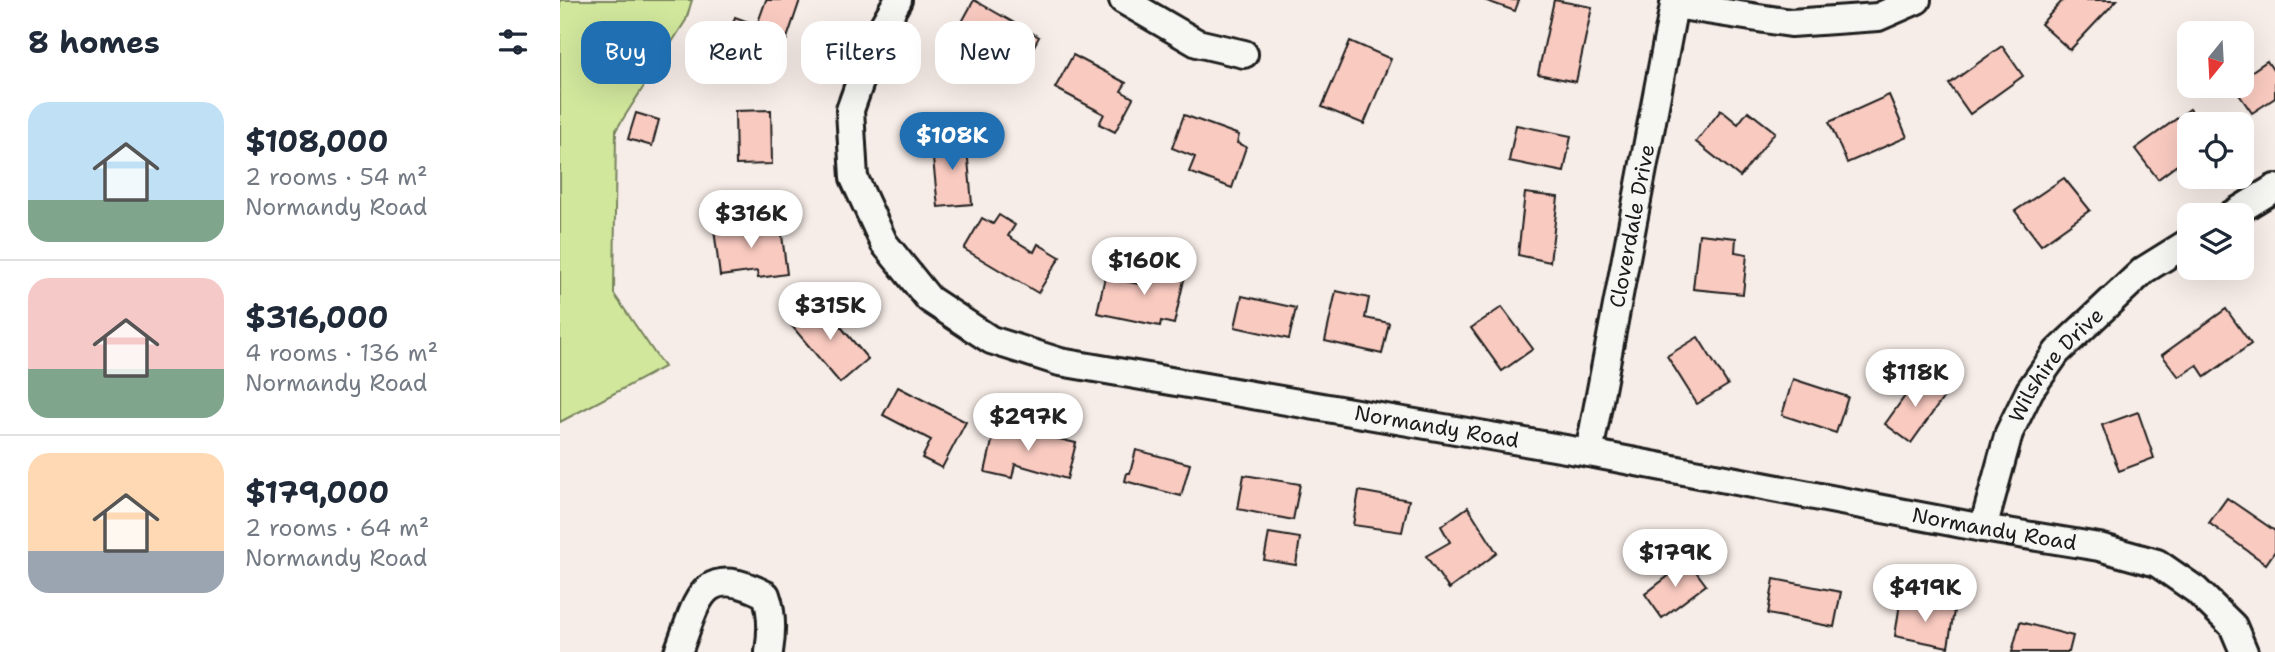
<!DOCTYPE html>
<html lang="en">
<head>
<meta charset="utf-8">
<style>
	:root { --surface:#fff; --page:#f6f6f7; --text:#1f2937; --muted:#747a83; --line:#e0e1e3; --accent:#1f6fb2 }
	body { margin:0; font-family:"Shantell Sans",sans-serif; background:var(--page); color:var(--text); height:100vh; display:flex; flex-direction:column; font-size:26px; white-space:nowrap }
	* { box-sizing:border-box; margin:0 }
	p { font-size:23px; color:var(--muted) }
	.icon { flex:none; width:38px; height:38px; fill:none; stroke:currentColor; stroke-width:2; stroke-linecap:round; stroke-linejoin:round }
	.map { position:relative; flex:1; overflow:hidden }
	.sheet { display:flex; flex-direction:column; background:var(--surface); width:560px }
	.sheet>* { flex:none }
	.guide { position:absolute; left:21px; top:21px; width:665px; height:63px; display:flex; gap:14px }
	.needle { width:46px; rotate:198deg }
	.buttons { position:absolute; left:1617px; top:21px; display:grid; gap:14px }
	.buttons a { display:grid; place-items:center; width:77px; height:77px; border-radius:14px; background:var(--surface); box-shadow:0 7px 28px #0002; font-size:35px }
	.price { position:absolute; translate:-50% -60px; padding:0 16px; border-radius:24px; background:#fff; color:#222; font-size:23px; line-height:46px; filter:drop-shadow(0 2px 4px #0008) }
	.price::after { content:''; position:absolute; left:50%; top:42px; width:21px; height:16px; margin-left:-10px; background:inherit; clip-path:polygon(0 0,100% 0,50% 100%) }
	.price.active { background:var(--accent); color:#fff }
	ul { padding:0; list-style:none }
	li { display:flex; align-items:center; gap:21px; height:175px; padding:0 28px }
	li+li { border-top:2px solid var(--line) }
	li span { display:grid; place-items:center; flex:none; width:196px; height:140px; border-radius:21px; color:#555 }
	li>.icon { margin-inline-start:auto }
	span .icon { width:84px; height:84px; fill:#fffc; stroke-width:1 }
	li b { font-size:30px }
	h2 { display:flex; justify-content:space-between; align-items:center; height:84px; padding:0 28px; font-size:30px }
	.tag { padding:0 24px; border-radius:21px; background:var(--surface); box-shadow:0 7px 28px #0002; font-size:24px; line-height:63px }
	.tag.active { background:var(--accent); color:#fff }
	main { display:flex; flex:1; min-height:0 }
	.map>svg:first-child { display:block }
	.green { fill:#d1e79c; stroke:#76825c; stroke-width:2 }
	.building { fill:#f9cac0; stroke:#1c1c1c; stroke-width:2 }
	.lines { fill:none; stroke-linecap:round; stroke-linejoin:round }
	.minor-casing { stroke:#1c1c1c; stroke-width:32 }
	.minor { stroke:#f6f6f2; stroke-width:26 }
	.labels { text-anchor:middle; stroke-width:5; stroke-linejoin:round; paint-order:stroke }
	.street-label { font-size:21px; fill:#1c1c1c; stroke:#f6f6f2 }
</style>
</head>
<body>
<main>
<section class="sheet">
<h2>8 homes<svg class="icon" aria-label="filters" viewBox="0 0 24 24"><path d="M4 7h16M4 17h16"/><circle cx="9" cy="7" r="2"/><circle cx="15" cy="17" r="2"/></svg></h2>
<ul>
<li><span style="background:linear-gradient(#bfe0f5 70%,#7fa58c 0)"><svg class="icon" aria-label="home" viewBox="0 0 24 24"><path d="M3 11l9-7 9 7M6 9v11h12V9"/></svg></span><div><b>$108,000</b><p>2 rooms · 54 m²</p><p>Normandy Road</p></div></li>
<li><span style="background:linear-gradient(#f6c9c9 65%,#7fa58c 0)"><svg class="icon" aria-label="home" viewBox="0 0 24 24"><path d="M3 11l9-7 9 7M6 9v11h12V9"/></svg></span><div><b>$316,000</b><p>4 rooms · 136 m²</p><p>Normandy Road</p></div></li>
<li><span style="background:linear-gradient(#ffd9b3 70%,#9aa5b1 0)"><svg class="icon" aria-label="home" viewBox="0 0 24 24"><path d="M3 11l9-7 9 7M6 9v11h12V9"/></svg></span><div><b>$179,000</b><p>2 rooms · 64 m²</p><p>Normandy Road</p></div></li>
</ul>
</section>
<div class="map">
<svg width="1715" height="652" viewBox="0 0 1715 652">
	<rect width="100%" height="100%" fill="#f7ede8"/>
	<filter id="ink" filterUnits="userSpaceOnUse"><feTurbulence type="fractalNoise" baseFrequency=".0143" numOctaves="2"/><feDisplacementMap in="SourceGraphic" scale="14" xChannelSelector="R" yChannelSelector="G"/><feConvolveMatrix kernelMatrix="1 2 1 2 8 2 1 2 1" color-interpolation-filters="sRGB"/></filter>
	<g filter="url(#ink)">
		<polygon class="green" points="0,0 132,0 126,20 56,130 54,294 104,367 0,422"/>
		<g class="building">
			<polygon points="206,0 240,0 219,62 166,44 175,17 197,25"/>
			<polygon points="414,0 479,37 461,70 427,51 419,66 402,56 394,70 380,62"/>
			<polygon points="924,0 959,0 955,11"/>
			<polygon points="994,0 1032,7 1016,82 978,74"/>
			<polygon points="1503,0 1557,0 1510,50 1481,24"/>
			<polygon points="790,41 831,59 804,124 762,107"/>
			<polygon points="1442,46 1463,76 1410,114 1389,84"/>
			<polygon points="513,55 566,83 561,91 573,98 555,132 539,124 544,114 495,88"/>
			<polygon points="1707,61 1715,73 1715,98 1692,113 1673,86 1682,86 1682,78"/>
			<polygon points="1329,95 1347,137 1287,163 1269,122"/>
			<polygon points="1630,109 1641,124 1629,124 1629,156 1598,179 1575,149"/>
			<polygon points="211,110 212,164 176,165 175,111"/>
			<polygon points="1161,110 1178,124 1188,111 1215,132 1180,177 1136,142"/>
			<polygon points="76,113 99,120 92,146 68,139"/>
			<polygon points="624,115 679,135 677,143 686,147 672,188 629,172 635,157 612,148"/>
			<polygon points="956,125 1011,136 1004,172 949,161"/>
			<polygon points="406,137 412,204 378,207 371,140"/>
			<polygon points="1504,178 1530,210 1481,245 1455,211"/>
			<polygon points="965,193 998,197 990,262 958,255"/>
			<polygon points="439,215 455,225 448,236 474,252 478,244 500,257 478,293 404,249 422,218 433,224"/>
			<polygon points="220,220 227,274 198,278 197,271 160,276 154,229"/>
			<polygon points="1139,234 1176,238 1175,252 1187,254 1183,294 1133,289"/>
			<polygon points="589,264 626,271 614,324 601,321 600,326 537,313 545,277 584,285"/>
			<polygon points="776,291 809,298 805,318 829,323 822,354 765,341"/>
			<polygon points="682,296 736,308 729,339 675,327"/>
			<polygon points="260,302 308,359 280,383 231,325"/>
			<polygon points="942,307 973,349 942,371 911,328"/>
			<polygon points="1666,309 1691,344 1645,377 1637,365 1619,377 1602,355"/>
			<polygon points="1138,337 1168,385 1137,404 1107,356"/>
			<polygon points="1360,375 1386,394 1351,443 1325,424"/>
			<polygon points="1233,379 1288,397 1276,433 1222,415"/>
			<polygon points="338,387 406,422 382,468 362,458 371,440 323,415"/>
			<polygon points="1578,412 1594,458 1559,471 1542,425"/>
			<polygon points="436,424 516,443 507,479 455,464 452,478 425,472"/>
			<polygon points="576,450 630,464 621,496 565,481 567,473 570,473"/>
			<polygon points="684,475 740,484 733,520 678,509"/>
			<polygon points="799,491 849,500 842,532 793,525"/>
			<polygon points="1667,498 1715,531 1715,551 1706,564 1649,523"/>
			<polygon points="908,507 937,553 889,589 866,556 890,542 881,526"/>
			<polygon points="709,533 740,538 736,565 704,560"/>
			<polygon points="1128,561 1146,585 1102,618 1085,594"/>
			<polygon points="1214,579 1281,592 1274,627 1208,614"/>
			<polygon points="1340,603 1394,611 1388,647 1335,636"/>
			<polygon points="1460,622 1513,636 1509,652 1452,652"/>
		</g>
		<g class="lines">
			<g class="minor-casing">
				<g id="minor">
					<path id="s1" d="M338,0L315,40L290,110L294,178L324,243L369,299L431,340L500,362L1029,453L1423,528L1539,547L1597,563L1636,590L1673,626L1684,652"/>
					<polyline points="563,0 637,43 684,54"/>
					<polyline points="1114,5 1231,23 1318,17 1357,0"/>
					<polyline points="1671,215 1715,188"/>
					<path id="s2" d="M1029,453L1115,0"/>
					<path id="s3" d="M1423,528L1449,433L1470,390L1497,352L1584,270L1629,242"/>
					<path d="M118,652C138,601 140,561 206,595C213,614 212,633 209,652"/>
				</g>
			</g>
			<use href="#minor" class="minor"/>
		</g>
	</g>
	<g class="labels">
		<g class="street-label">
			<text dy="7" stroke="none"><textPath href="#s2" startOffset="231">Cloverdale Drive</textPath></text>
			<text dy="7" stroke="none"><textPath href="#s3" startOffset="182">Wilshire Drive</textPath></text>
			<text dy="7" stroke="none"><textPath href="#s1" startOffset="861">Normandy Road</textPath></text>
			<text dy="7" stroke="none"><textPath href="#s1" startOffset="1428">Normandy Road</textPath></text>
		</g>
	</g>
</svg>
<div class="buttons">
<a><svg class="needle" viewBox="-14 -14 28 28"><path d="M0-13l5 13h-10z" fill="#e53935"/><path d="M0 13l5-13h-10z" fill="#747a83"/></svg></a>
<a><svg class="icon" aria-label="locate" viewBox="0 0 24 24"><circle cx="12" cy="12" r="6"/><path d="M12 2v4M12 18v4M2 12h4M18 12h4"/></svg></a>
<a><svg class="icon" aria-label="layers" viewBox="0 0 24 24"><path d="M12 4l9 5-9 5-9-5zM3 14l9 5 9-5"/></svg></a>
</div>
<b class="price active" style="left:392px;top:172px">$108K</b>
<b class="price" style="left:191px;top:250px">$316K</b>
<b class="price" style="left:584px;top:297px">$160K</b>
<b class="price" style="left:270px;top:342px">$315K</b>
<b class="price" style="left:1355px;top:409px">$118K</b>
<b class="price" style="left:468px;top:453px">$297K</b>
<b class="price" style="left:1115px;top:589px">$179K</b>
<b class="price" style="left:1365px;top:624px">$419K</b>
<div class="guide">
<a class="tag active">Buy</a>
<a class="tag">Rent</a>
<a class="tag">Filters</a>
<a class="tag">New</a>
</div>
</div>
</main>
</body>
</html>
